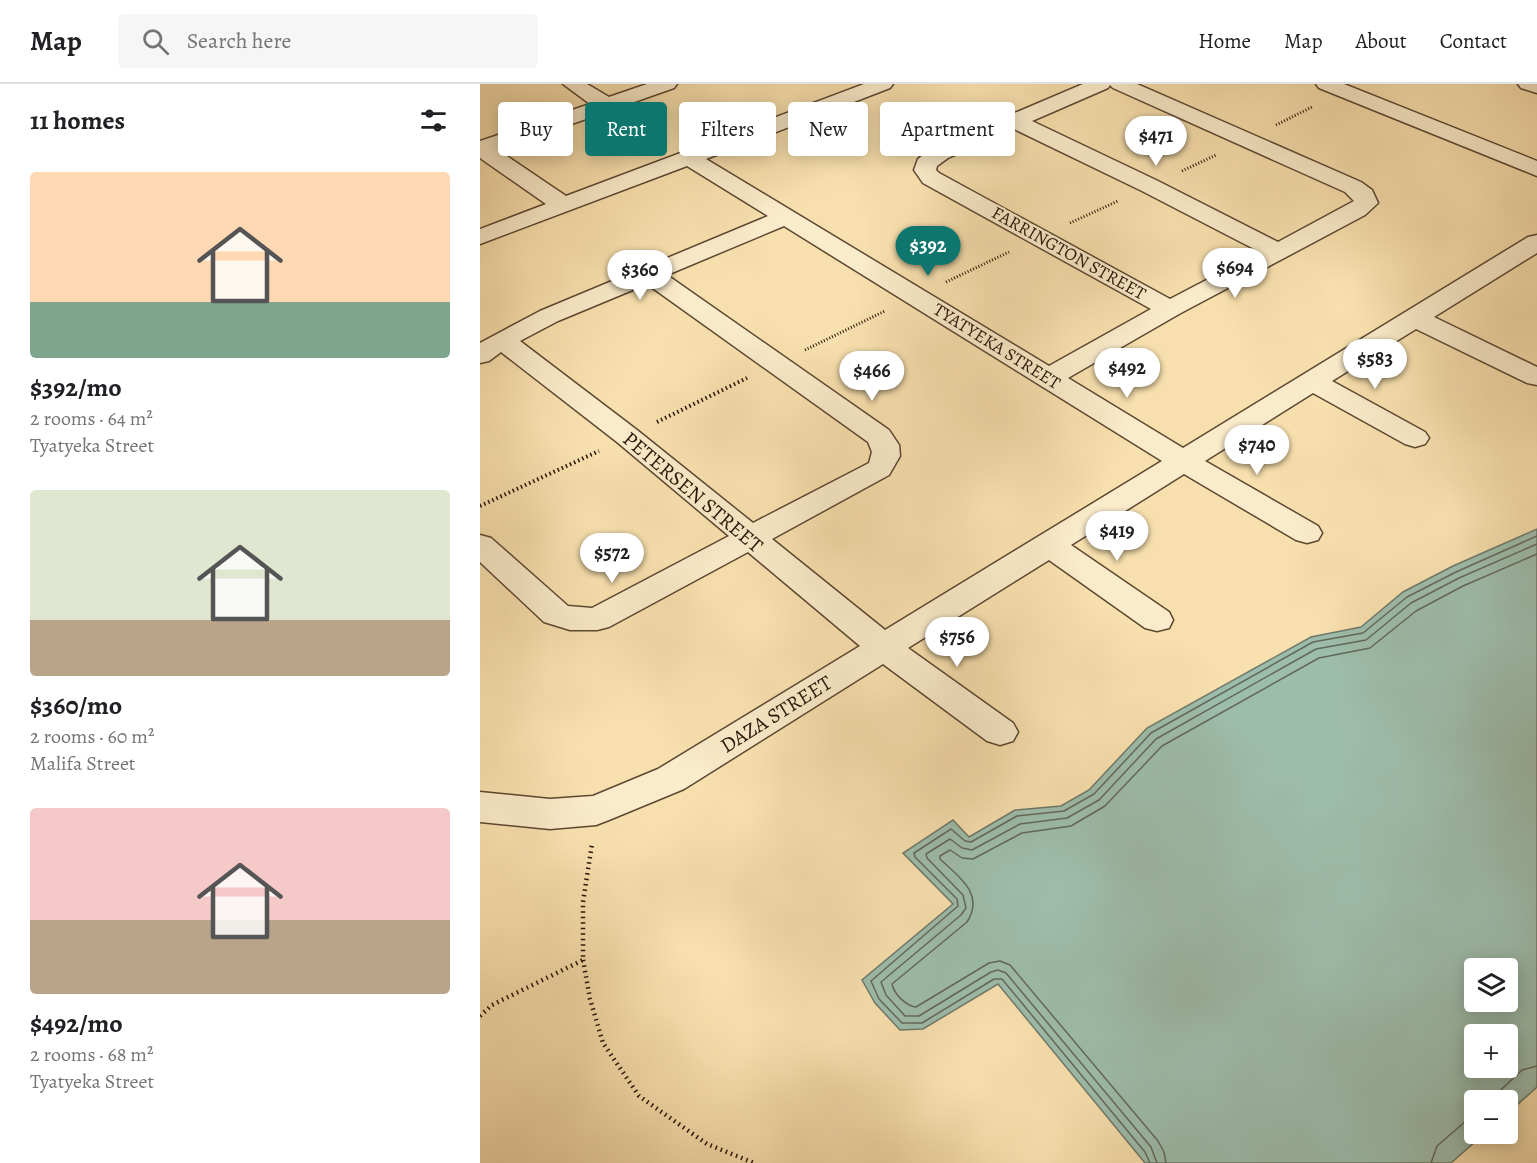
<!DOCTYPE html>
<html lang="en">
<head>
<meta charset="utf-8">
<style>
	:root { --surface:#fff; --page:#f6f6f6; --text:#202124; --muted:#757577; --line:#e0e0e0; --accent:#0f766e }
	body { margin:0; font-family:Alegreya,serif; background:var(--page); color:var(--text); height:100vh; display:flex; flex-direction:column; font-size:22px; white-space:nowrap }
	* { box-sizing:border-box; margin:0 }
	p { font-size:20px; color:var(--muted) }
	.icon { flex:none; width:33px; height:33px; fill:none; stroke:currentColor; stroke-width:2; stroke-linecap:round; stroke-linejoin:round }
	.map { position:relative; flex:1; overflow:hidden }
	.sheet { display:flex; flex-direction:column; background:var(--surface); width:480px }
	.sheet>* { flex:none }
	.top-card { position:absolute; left:18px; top:18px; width:570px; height:54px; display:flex; gap:12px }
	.controls { position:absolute; left:984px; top:874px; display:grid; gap:12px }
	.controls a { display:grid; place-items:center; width:54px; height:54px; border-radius:6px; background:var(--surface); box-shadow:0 3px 15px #0003; font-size:30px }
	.price { position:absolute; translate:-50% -51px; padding:0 14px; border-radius:21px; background:#fff; color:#222; font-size:20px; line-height:39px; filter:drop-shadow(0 2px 3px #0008) }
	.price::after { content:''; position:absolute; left:50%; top:36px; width:18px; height:14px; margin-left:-9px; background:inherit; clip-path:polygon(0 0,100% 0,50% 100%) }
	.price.active { background:var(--accent); color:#fff }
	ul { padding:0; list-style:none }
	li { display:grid; align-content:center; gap:12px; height:318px; padding:0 30px }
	li span { display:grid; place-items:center; height:186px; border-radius:6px; color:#555 }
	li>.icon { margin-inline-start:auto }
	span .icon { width:108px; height:108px; fill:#fffc; stroke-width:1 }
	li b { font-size:26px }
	h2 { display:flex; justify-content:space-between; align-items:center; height:72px; padding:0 30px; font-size:26px }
	.chip { padding:0 21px; border-radius:6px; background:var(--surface); box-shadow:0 3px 15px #0003; font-size:21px; line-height:54px }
	.chip.active { background:var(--accent); color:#fff }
	header { display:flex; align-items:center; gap:36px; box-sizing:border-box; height:84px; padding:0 30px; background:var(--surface); border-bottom:2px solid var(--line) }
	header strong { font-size:28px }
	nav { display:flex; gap:33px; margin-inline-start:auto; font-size:21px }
	.search { width:420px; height:54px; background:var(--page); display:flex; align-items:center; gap:15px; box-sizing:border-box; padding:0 21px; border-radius:6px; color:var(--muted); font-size:22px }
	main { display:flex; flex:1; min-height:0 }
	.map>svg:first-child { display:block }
	.water { fill:#9dbdac; stroke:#6e796a; stroke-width:1.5; fill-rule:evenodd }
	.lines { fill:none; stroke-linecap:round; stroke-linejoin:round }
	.shore { stroke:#62685a; stroke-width:1.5 }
	.minor-casing { stroke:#5c4731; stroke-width:3 }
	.path-far2 { stroke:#281407; stroke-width:3; stroke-dasharray:1 2; stroke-linecap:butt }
	.path-far1 { stroke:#281407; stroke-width:4; stroke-dasharray:1.5 3; stroke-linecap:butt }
	.path { stroke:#281407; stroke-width:4.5; stroke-dasharray:1.5 4; stroke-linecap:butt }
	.minor { fill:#faebca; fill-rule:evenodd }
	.labels { text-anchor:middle; stroke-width:4.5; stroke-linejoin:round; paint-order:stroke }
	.far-street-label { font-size:18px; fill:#281407; stroke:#faebca }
	.street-label { font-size:21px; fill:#281407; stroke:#faebca }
</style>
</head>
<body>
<header>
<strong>Map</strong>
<div class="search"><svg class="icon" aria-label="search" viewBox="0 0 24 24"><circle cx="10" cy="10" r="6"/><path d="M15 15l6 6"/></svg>Search here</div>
<nav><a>Home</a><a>Map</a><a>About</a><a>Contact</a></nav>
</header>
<main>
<section class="sheet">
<h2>11 homes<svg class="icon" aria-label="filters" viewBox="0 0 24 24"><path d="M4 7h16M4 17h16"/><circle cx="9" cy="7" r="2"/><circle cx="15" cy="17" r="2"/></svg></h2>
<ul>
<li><span style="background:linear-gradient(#ffd9b3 70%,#7fa58c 0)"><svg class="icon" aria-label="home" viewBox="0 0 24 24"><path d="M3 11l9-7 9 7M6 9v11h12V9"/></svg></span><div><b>$392/mo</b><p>2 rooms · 64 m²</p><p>Tyatyeka Street</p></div></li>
<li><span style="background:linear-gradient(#dfe7d0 70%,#b9a48a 0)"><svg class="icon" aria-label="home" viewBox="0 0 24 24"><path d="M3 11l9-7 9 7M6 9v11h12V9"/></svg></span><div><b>$360/mo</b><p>2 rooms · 60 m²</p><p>Malifa Street</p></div></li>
<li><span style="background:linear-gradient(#f6c9c9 60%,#b9a48a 0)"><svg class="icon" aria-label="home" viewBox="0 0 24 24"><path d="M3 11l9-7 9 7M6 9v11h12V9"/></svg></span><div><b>$492/mo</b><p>2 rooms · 68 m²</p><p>Tyatyeka Street</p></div></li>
</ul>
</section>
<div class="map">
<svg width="1057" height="1079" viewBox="0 0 1057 1079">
	<rect width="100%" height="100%" fill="#f8e0ae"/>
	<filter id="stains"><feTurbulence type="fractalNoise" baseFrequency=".00333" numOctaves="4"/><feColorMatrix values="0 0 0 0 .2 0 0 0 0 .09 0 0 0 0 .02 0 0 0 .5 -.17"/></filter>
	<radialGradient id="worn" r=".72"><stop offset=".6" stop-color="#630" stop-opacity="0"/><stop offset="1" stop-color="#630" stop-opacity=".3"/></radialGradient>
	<path class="water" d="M1057,445V1003L1028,1029V1017H994V1050H1004L971,1079H665L518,900L443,945L420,946L395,919L382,896L473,820L423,769L473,736L489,753L535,726L581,722L609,706L667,644L831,553L881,543L923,508L973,482ZM994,885H1028V918H994ZM994,951H1028V984H994Z"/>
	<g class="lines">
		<g class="shore">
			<polyline points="1009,1017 1042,986 1057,982"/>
			<polyline points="670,1079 665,1068 522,895 514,895 442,939 422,939 399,915 391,897 478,822 477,815 435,773 434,769 471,745 485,757 491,758 537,732 584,727 614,710 671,649 833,558 883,549 927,513 976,488 1057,452"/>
			<polyline points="677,1079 671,1063 526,889 518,886 511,888 439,932 425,932 406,911 401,898 481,831 486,824 483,811 447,774 446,770 470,755 482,764 492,766 540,740 587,734 619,716 676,655 836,565 886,556 931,519 979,494 1057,460"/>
			<path d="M686,1079L684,1068L678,1057L530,881L520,877L509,879L436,923C426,922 414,910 412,900L487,838C505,810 479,793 460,775V772L470,766L482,774L493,775L542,749L591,742L625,722L682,662L839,574L890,564L936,527L983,502L1057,470"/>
			<polyline points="951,1079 957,1062 994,1030"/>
		</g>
		<g class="minor-casing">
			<g id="minor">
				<path d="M83,0H107L129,13L167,0H197L194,4L18,66L86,112L384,0H413L410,4L226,75L569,282L671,225L443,99L434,86L438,75L452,64L603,0H657L881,98L892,106L898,119L885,131L699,230L588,294L703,364L1048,153L1057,151V169L954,233L1057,283V301L1047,299L936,245L852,297L945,348L949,354L945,360L935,363L925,360L833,309L725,377L838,442L842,449L838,456L827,459L816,456L704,390L591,461L689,528L693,536L689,544L677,547L665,544L569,476L428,564L533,639L538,648L533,657L520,661L507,657L403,580L204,705L129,736L116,741L70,745L0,738V708L70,715L113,712L178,685L380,562L268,468L129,543L117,546H90L64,538L0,478V451L11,454L88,522L112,524L249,452L137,358L21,268L9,277L0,279V259L60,227L288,132L207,82L0,160V145L66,120L0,74V57L110,20ZM630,1L633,4L865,108L874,117L798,158L678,97L552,37L628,4ZM534,45L662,107L780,168L690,215L459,89L456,86L457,82L468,74ZM304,142L682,377L405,546L292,455L409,391L420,372L419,361L409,346L187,191ZM167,200L388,358L392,368L389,379L273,439L157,346L40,257L78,237Z"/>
				<polygon points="836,0 864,0 1057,77 1057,92 839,4"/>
				<polygon points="1038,0 1057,0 1057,9 1041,4"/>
			</g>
		</g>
		<g class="path-far2">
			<polyline points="796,41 832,23"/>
			<polyline points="702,87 736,71"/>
			<polyline points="590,139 638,117"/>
			<polyline points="466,198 529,168"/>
			<polyline points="325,266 405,227"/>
		</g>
		<g class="path-far1">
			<polyline points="177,338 267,294"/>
			<polyline points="0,422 119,367"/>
		</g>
		<g class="path">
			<polyline points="103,876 110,915 123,959 159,1012 227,1060 274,1079"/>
			<polyline points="0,932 12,921 103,876 103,818 112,760"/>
		</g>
		<use href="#minor" class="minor"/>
	</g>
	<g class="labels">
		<g class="far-street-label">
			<text transform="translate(589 169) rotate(29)" y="6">FARRINGTON STREET</text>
			<text transform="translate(517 262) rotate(32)" y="6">TYATYEKA STREET</text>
		</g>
		<g class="street-label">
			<text transform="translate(213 408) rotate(40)" y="7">PETERSEN STREET</text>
			<text transform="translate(296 630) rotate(-32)" y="7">DAZA STREET</text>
		</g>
	</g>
	<rect width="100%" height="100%" filter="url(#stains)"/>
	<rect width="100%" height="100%" fill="url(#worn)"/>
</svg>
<div class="controls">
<a><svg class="icon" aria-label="layers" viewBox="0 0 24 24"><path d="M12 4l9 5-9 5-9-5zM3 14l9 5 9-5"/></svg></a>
<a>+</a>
<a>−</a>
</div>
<b class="price" style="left:676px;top:83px">$471</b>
<b class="price active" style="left:448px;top:193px">$392</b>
<b class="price" style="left:755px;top:215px">$694</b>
<b class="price" style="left:160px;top:217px">$360</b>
<b class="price" style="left:895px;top:306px">$583</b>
<b class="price" style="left:647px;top:315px">$492</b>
<b class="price" style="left:392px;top:318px">$466</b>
<b class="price" style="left:777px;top:392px">$740</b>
<b class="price" style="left:637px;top:478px">$419</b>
<b class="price" style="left:132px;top:500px">$572</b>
<b class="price" style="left:477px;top:584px">$756</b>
<div class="top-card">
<a class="chip">Buy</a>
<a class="chip active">Rent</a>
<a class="chip">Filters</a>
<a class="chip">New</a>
<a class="chip">Apartment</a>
</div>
</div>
</main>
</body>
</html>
